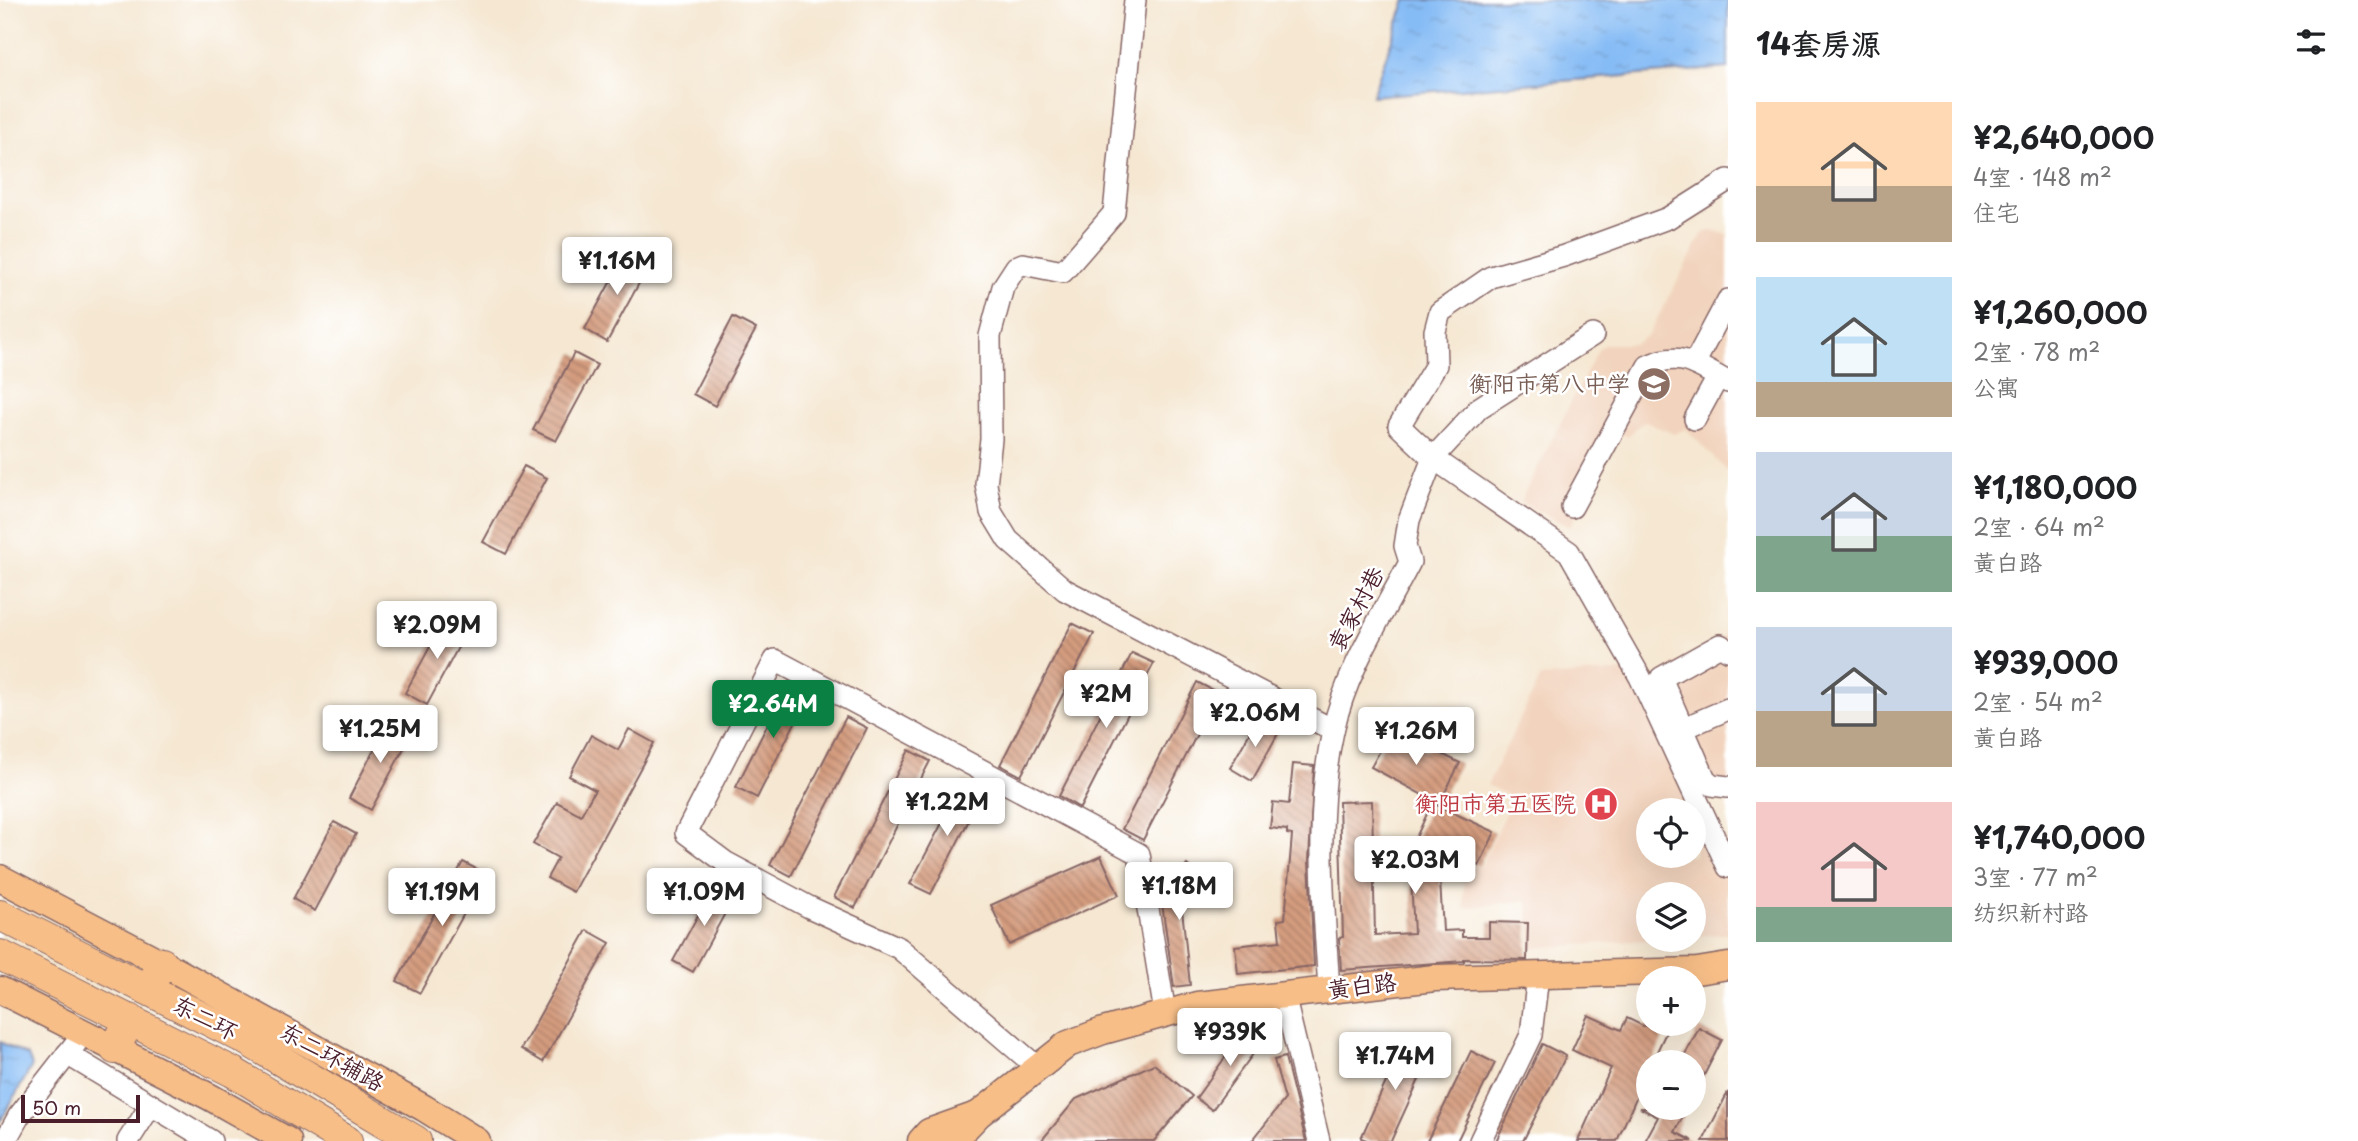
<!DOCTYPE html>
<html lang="zh">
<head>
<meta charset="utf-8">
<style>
	:root { --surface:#fff; --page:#f6f6f6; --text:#202124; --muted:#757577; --accent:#0b8043 }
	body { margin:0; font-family:"Playpen Sans","LXGW WenKai TC",sans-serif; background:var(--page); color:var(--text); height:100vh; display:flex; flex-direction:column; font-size:26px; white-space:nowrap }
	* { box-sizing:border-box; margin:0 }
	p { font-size:23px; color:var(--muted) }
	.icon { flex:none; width:38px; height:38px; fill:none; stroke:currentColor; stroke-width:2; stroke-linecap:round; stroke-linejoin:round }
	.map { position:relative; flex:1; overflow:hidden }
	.panel { display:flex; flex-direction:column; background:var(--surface); width:630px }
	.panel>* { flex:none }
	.controls { position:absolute; left:1636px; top:798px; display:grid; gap:14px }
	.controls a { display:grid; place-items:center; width:70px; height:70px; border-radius:50%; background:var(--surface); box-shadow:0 7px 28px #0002; font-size:35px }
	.scale { position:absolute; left:21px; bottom:18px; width:119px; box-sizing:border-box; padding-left:7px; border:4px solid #4a1f2b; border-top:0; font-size:19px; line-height:24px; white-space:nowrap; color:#4a1f2b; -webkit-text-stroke:5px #fff; paint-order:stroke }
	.price { position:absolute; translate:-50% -60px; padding:0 16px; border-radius:7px; background:#fff; color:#222; font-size:23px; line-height:46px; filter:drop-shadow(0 2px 4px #0008) }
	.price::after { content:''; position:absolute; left:50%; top:42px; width:21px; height:16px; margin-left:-10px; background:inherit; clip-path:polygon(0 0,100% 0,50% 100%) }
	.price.current { background:var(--accent); color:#fff }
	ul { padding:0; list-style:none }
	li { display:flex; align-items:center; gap:21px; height:175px; padding:0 28px }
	li span { display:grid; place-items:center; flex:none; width:196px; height:140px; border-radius:0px; color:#555 }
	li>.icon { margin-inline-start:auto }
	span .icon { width:84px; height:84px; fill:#fffc; stroke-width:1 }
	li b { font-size:30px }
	h2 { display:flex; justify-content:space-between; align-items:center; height:84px; padding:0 28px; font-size:30px }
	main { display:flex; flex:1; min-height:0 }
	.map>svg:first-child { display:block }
	.built { fill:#f2d4be; fill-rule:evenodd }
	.water { fill:url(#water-ripples); stroke:#686e90; stroke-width:2 }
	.building { fill:url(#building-back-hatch) }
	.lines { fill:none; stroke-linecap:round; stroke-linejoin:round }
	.minor-casing { stroke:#866565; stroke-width:24 }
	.major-casing { stroke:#866565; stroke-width:29 }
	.highway-casing { stroke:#866565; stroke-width:32 }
	.minor { stroke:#fff; stroke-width:21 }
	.major { stroke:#f7be88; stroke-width:26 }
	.highway { stroke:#f7be88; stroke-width:30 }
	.labels { text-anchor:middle; stroke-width:5; stroke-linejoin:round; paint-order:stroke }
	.education-label { font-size:23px; fill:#785e54; stroke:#fff; text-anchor:end }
	.street-label { font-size:23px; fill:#4a1f2b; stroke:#fff }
	.health-label { font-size:23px; fill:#be3a42; stroke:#fff; text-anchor:end }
</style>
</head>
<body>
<main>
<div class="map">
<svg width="1728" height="1141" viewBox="0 0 1728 1141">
	<defs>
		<pattern id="water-ripples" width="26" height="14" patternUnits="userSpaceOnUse" patternTransform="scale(1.75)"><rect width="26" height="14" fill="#86bcf5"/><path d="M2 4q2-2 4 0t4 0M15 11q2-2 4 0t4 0" fill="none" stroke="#75a1d2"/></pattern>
		<pattern id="building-back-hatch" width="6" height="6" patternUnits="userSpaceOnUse" patternTransform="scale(1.75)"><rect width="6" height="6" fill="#d49c7f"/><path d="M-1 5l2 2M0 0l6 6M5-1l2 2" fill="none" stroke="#ae7f68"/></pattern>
	</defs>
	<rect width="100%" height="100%" fill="#fff"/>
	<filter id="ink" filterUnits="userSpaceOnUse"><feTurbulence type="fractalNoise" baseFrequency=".0143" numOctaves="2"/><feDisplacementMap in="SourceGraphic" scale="14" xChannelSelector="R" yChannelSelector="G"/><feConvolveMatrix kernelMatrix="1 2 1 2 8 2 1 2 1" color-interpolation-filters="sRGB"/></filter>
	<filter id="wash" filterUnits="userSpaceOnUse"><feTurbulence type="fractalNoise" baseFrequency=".00686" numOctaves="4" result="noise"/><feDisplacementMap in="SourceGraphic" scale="28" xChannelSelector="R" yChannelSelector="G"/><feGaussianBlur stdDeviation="1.57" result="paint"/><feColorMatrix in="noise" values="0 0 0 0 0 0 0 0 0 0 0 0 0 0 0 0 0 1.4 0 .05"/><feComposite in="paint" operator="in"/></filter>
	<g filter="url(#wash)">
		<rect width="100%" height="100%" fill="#f5e7d1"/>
		<g class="built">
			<polygon points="1712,230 1728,235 1728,472 1686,429 1674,434 1644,421 1628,436 1621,434 1570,527 1520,502 1599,348 1606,344 1635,344 1649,334 1703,233"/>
			<polygon points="1728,623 1728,799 1714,801 1648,680 1723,636"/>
			<path d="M1628,671L1728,882V934L1694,936V894H1648V940L1532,948L1527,900L1464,908V867L1481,866L1514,798L1487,785L1541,677ZM1648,810H1694V856H1648Z"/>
		</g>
		<g class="water">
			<polygon points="1406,0 1728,0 1728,68 1372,96"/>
			<polygon points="0,1042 28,1056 32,1066 0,1122"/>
		</g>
		<g id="blocks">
			<g class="building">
				<polygon points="626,253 649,265 607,342 585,329"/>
				<polygon points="733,317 756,329 715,406 693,394"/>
				<polygon points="574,353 597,365 556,441 533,430"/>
				<polygon points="524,466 547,478 506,554 483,542"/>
				<polygon points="446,617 468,629 427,705 405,693"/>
				<polygon points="1072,623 1094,634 1021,776 1000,765"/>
				<polygon points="1132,653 1154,663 1080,808 1059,796"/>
				<polygon points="789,682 810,693 757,798 736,787"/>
				<polygon points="1197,682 1218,693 1143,840 1122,829"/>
				<polygon points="846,717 867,728 791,876 770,865"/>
				<polygon points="1258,718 1280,730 1252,781 1230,768"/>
				<polygon points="389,721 412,733 371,810 349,798"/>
				<polygon points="629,729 654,743 573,892 547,878 558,858 533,844 557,802 581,815 595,790 569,776 591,735 618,750"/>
				<polygon points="1391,731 1426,751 1428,747 1460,763 1439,804 1371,767"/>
				<polygon points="909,750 930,761 855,908 834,897"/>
				<polygon points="1293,764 1314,766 1309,861 1314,966 1238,974 1235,946 1280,941 1278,920 1285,919 1292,835 1287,834 1287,830 1270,828 1273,802 1289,804"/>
				<polygon points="964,781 984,791 931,894 910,884"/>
				<polygon points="1372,801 1375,935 1414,933 1409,844 1413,844 1432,803 1495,832 1479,866 1438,847 1443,931 1462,930 1462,937 1489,937 1489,922 1528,923 1527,960 1464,959 1464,961 1341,970 1339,938 1343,937 1339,802"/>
				<polygon points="334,822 356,834 315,911 293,899"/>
				<polygon points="1101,856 1119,895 1009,945 991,905"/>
				<polygon points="463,862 486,874 420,993 397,981"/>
				<polygon points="1187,865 1206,881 1182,909 1190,985 1174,987 1161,897"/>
				<polygon points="715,884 735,895 693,972 673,961"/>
				<polygon points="587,930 610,943 543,1062 521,1049"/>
				<polygon points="1588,1015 1621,1030 1627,1018 1643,1026 1670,1024 1652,1062 1648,1062 1648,1071 1617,1141 1578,1141 1611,1068 1572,1050"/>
				<polygon points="1247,1027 1264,1039 1212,1110 1196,1098"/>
				<polygon points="1699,1028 1722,1040 1694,1095 1694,1062 1681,1062"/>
				<polygon points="1403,1032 1424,1043 1411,1068 1422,1073 1391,1141 1369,1141 1361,1138 1398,1055 1393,1052"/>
				<polygon points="1542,1044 1566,1056 1523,1141 1496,1141"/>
				<polygon points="1471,1051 1495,1063 1457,1141 1427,1141"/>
				<polygon points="1285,1057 1306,1141 1252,1141 1285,1099 1274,1060"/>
				<polygon points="1154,1064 1192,1096 1154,1141 1041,1141 1076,1099"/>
				<polygon points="1728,1092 1728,1141 1703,1141"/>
				<polygon points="1640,1108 1687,1108 1675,1132 1693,1141 1645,1141 1658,1117"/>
			</g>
		</g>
	</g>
	<g filter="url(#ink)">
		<use href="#blocks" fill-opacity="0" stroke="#866565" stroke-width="2"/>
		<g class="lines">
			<g class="minor-casing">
				<g id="minor">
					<polyline points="1135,0 1114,213 1063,272 1023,264 1016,267 1003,287 990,336 991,439 986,484 991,512 1008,540 1065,590 1333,730"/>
					<polyline points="1728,180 1668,218 1564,256 1491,277 1440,312 1435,331 1436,365 1399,426 1433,458 1569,552 1640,677 1728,867"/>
					<polyline points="1694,364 1728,300"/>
					<polyline points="1695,419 1718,377"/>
					<path d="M1572,507L1648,366C1682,349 1698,367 1728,382"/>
					<polyline points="1728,650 1720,645 1661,678 1705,779 1712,785 1728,787"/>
					<polyline points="1682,729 1728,709"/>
					<path d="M1329,990C1324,904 1314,816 1333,731C1346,671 1382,616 1410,562L1405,546L1409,520L1433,458L1479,408L1593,335"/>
					<polyline points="1284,995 1319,1141"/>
					<polyline points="67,1054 211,1141"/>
					<polyline points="1037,1067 899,948 809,907 725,862 686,833 775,660 1139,854 1165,1013"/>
					<polyline points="5,1141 19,1116 76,1043"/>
					<polyline points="128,1141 151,1105"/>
					<polyline points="1480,1141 1531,1035 1538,975"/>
				</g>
			</g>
			<g class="major-casing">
				<g id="major">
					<polyline points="0,878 162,963 424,1108 477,1141"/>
					<polyline points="0,990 210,1097 288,1141"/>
					<polyline points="921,1141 929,1132 974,1116"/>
					<polyline points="953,1141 979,1114 1068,1044 1103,1031 1197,1005 1435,978 1697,971 1728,966"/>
				</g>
			</g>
			<g class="highway-casing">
				<g id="highway">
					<polyline points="0,915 243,1038 416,1141"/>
					<polyline points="0,955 233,1072 347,1141"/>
					<polyline points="148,989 162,963"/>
					<polyline points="115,1049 130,1019"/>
				</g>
			</g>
			<use href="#minor" class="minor"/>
			<use href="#major" class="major"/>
			<use href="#highway" class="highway"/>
		</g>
	</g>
	<defs>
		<g id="school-disc" transform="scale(1.75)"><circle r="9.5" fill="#8d6e63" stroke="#fff"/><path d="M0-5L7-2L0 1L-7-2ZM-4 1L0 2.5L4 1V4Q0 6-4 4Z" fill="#fff"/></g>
		<g id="hospital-disc" transform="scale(1.75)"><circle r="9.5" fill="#e0444e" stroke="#fff"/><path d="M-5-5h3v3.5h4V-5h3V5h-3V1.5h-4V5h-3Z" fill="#fff"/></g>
	</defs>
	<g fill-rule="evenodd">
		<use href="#school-disc" x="1654" y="384"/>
		<use href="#hospital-disc" x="1601" y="804"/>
	</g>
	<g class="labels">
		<g class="education-label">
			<text x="1630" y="392">衡阳市第八中学</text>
		</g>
		<g class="street-label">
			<text transform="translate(1356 609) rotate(-62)" y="8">袁家村巷</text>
			<text transform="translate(1362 986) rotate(-7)" y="8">黄白路</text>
			<text transform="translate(205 1018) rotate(27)" y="8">东二环</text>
			<text transform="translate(332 1057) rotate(29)" y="8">东二环辅路</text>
		</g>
		<g class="health-label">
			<text x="1576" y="812">衡阳市第五医院</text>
		</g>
	</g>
</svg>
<div class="controls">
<a><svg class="icon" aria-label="locate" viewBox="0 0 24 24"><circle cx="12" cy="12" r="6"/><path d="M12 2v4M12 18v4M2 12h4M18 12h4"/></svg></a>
<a><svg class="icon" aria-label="layers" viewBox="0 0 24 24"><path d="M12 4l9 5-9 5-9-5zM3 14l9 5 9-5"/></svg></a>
<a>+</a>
<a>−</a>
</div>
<div class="scale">50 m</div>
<b class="price" style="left:617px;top:297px">¥1.16M</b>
<b class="price" style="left:437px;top:661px">¥2.09M</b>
<b class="price" style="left:1106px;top:730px">¥2M</b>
<b class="price current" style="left:773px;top:740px">¥2.64M</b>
<b class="price" style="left:1255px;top:749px">¥2.06M</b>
<b class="price" style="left:380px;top:765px">¥1.25M</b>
<b class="price" style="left:1416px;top:767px">¥1.26M</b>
<b class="price" style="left:947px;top:838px">¥1.22M</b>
<b class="price" style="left:1415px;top:896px">¥2.03M</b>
<b class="price" style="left:1179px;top:922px">¥1.18M</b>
<b class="price" style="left:442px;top:928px">¥1.19M</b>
<b class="price" style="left:704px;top:928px">¥1.09M</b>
<b class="price" style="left:1230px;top:1068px">¥939K</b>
<b class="price" style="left:1395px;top:1092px">¥1.74M</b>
</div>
<section class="panel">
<h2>14套房源<svg class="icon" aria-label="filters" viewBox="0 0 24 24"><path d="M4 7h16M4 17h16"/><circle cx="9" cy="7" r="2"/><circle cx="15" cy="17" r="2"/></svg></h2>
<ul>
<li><span style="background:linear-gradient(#ffd9b3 60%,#b9a48a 0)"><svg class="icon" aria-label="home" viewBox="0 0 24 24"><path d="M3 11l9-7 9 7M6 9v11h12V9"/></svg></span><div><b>¥2,640,000</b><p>4室 · 148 m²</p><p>住宅</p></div></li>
<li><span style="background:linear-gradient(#bfe0f5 75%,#b9a48a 0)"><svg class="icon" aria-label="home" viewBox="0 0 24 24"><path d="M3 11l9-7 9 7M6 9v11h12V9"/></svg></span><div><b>¥1,260,000</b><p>2室 · 78 m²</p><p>公寓</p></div></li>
<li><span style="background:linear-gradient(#c9d6e8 60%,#7fa58c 0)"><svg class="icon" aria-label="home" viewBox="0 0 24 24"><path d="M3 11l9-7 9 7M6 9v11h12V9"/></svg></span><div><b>¥1,180,000</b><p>2室 · 64 m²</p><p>黄白路</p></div></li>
<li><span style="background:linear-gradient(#c9d6e8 60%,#b9a48a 0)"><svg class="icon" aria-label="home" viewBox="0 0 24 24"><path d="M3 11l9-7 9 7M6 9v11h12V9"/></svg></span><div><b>¥939,000</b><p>2室 · 54 m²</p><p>黄白路</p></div></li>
<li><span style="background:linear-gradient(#f6c9c9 75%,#7fa58c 0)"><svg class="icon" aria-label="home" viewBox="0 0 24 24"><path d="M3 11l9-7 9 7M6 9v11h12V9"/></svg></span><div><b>¥1,740,000</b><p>3室 · 77 m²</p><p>纺织新村路</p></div></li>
</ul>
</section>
</main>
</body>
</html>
